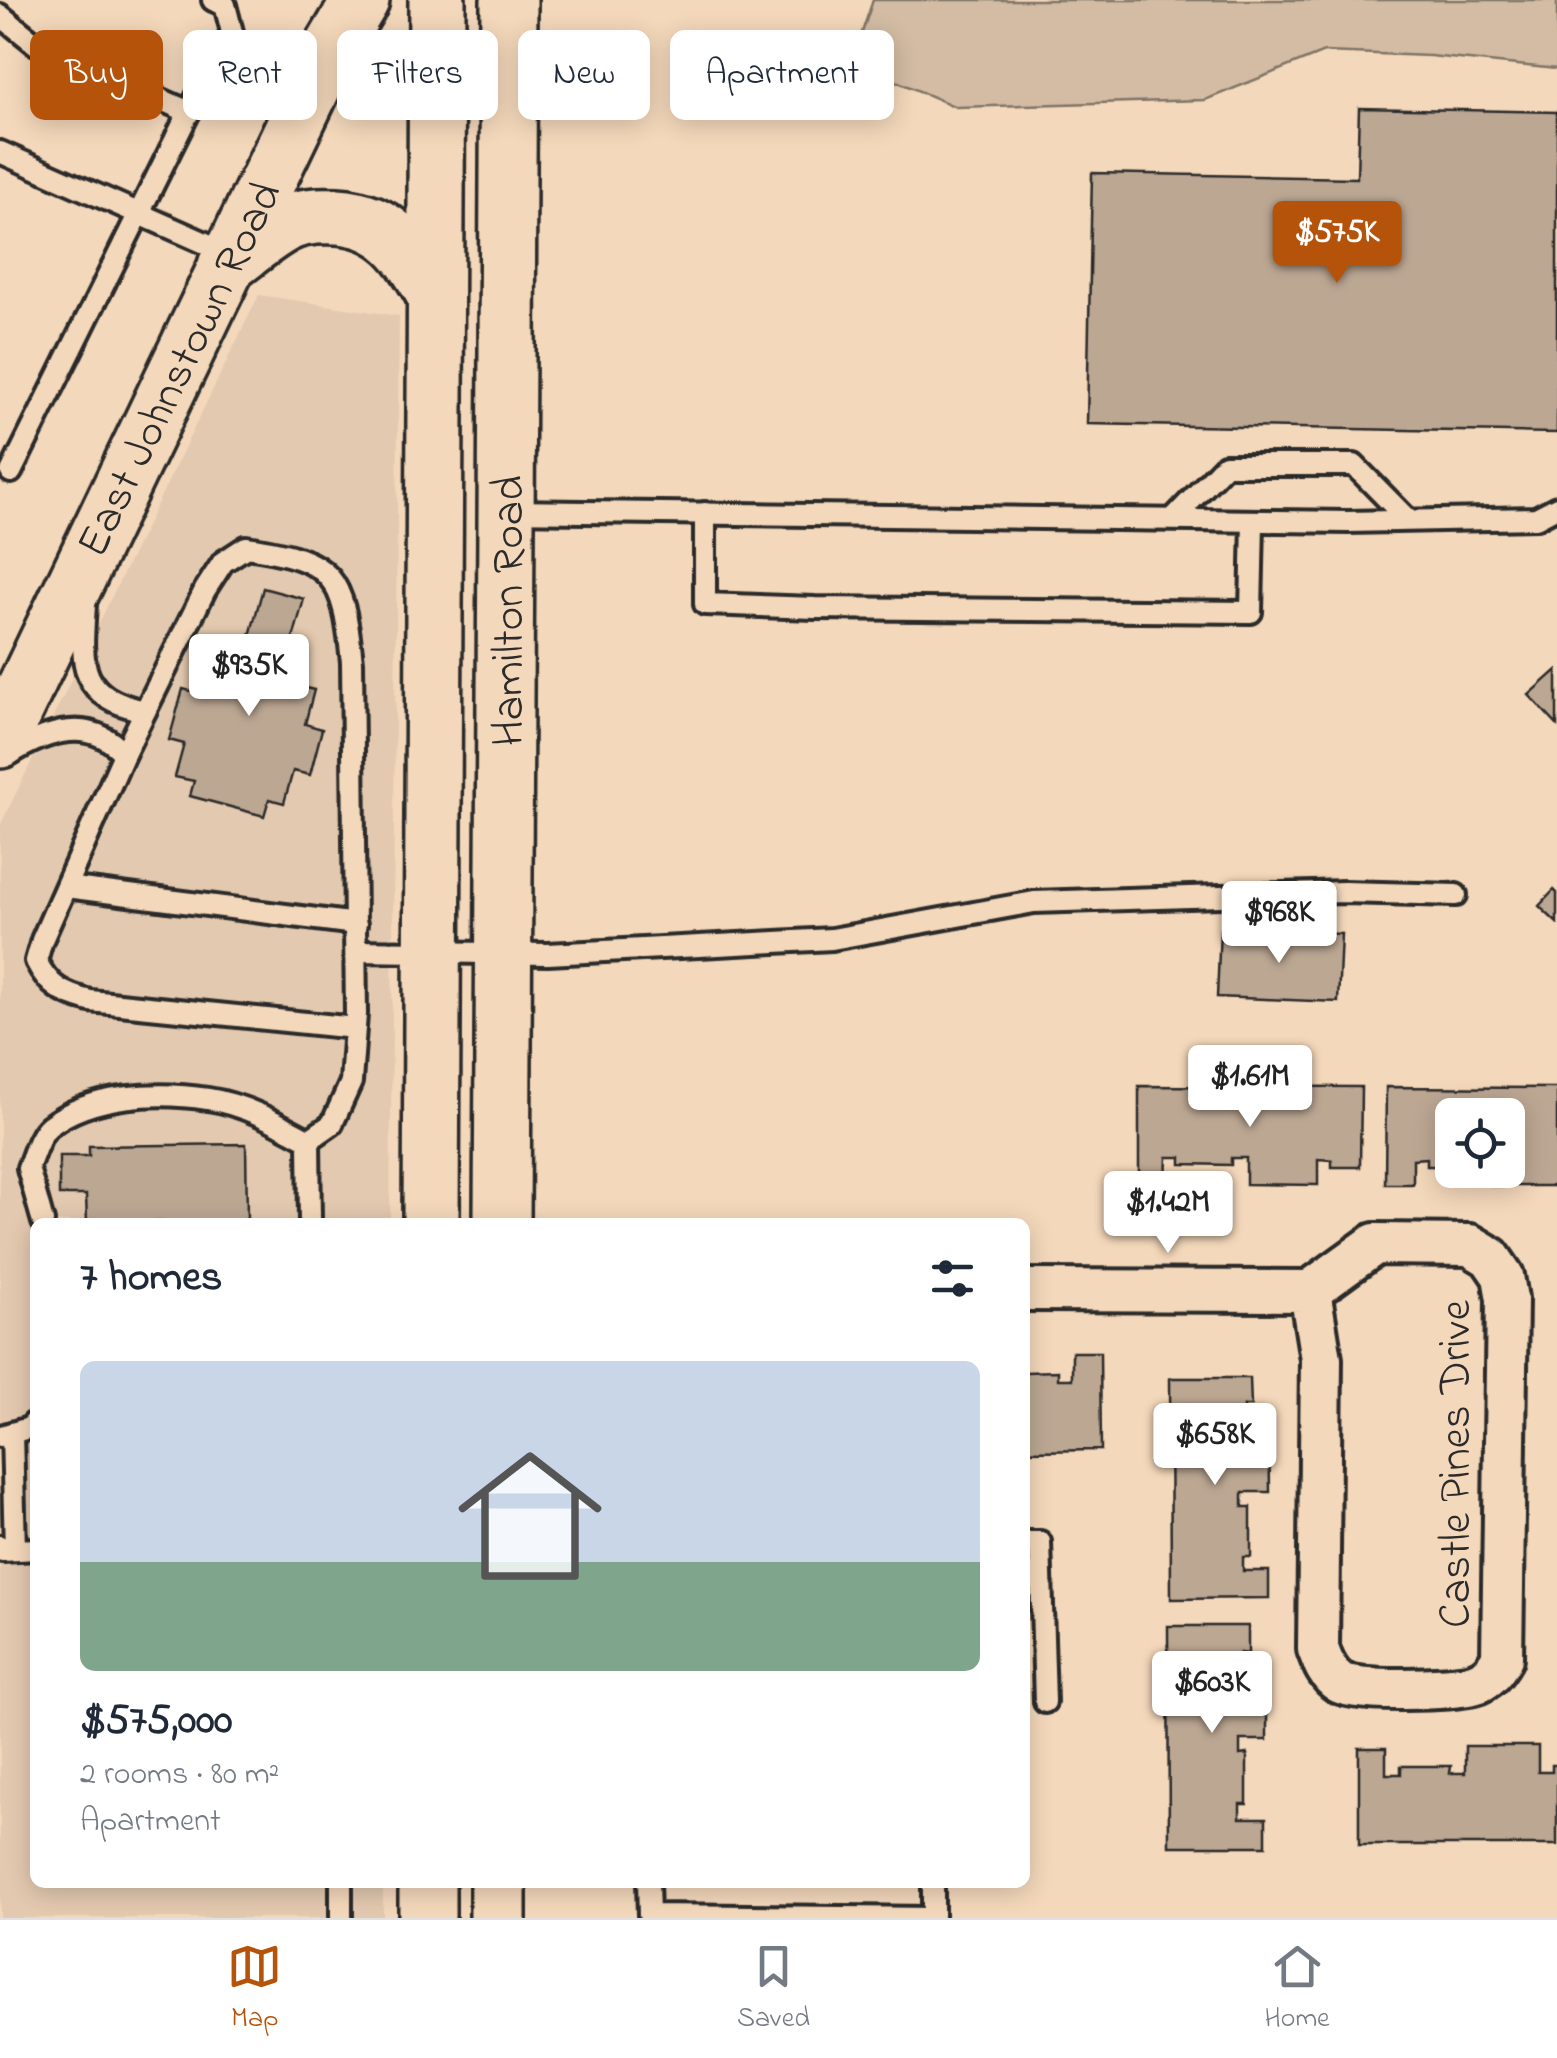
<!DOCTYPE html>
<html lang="en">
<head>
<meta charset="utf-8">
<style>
	:root { --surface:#fff; --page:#f6f6f7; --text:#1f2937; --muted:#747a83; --line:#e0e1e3; --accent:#b45309 }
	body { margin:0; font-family:"Indie Flower",sans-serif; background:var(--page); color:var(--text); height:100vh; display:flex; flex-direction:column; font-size:38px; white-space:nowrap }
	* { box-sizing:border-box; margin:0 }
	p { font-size:32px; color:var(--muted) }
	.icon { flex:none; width:55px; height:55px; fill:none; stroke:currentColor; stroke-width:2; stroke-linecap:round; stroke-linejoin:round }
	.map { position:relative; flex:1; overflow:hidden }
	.details { position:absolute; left:30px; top:1218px; width:1000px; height:670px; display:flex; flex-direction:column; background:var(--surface); border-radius:15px; box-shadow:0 5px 25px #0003 }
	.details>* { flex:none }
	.hud { position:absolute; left:30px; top:30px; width:1000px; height:90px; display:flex; gap:20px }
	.fabs { position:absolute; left:1435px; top:1098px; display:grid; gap:20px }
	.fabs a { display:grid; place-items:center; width:90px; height:90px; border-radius:15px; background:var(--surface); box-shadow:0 5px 25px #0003; font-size:50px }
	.price { position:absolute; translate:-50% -85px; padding:0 22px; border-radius:10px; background:#fff; color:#222; font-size:32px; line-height:65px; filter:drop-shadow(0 2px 5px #0008) }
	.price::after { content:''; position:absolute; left:50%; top:60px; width:30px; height:22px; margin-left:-15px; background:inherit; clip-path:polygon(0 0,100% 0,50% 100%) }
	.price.active { background:var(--accent); color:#fff }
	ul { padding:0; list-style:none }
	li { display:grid; align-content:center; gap:20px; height:530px; padding:0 50px }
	li span { display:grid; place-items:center; height:310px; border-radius:15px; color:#555 }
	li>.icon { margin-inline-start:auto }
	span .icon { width:180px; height:180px; fill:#fffc; stroke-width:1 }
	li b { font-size:42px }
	h2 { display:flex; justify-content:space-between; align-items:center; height:120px; padding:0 50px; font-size:42px }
	.pill { padding:0 35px; border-radius:15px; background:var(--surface); box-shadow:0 5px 25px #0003; font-size:35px; line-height:90px }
	.pill.active { background:var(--accent); color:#fff }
	.tabs { display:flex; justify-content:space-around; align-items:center; height:140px; border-top:2px solid var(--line); background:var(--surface); font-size:28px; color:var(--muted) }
	.tabs a { display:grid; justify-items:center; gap:5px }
	.tabs .active { color:var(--accent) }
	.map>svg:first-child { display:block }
	.built { fill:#e3c9af }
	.green { fill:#d3bca3; stroke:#7f7467; stroke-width:2.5 }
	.building { fill:#bca793; stroke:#2b2b2b; stroke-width:2.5 }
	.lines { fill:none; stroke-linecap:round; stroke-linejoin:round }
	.service-casing { stroke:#2b2b2b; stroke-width:28 }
	.minor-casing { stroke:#2b2b2b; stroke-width:48 }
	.primary-casing { stroke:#2b2b2b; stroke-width:62 }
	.trunk-casing { stroke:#2b2b2b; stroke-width:62 }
	.service { stroke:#f4d8bb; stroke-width:20 }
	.minor { stroke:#f4d8bb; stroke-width:40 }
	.primary { stroke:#f4d8bb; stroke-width:55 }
	.trunk { stroke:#f4d8bb; stroke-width:55 }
	.labels { text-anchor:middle; stroke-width:8; stroke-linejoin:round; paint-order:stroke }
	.street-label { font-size:45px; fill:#2b2b2b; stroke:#f4d8bb }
</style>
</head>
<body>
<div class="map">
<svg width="1557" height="1918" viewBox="0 0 1557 1918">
	<rect width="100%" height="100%" fill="#f4d8bb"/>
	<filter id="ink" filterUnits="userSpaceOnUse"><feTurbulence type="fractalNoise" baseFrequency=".01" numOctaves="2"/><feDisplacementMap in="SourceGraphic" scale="20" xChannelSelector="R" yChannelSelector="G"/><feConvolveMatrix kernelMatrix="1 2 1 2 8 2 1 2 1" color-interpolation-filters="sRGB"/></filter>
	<g filter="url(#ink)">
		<polygon class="built" points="259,295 399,316 390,1222 35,1222 35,1882 383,1883 383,1918 0,1918 0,826"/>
		<polygon class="green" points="873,0 1557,0 1557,69 1430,56 1324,52 1205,100 956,107 852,62"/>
		<g class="building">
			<polygon points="1359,108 1557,112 1557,433 1087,424 1092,173 1357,178"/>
			<polygon points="263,588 304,599 281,682 314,690 305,724 322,729 310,775 293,771 284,803 269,799 264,816 190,796 194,781 175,777 184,744 169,740 183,689 199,693 209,660 241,669"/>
			<polygon points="1557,670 1557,725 1529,695"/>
			<polygon points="1554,890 1557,893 1557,923 1539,906"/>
			<polygon points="1220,929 1341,934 1338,1002 1217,997"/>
			<polygon points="1139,1086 1361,1087 1360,1167 1332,1167 1332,1160 1318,1159 1318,1185 1246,1184 1246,1158 1231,1158 1231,1165 1181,1164 1181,1157 1167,1157 1166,1183 1139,1183"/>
			<polygon points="1386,1087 1557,1088 1557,1186 1492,1186 1492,1170 1508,1170 1508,1115 1452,1115 1452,1166 1427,1166 1427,1158 1413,1159 1413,1184 1385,1184"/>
			<polygon points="246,1144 247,1222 87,1222 86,1195 59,1195 59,1156 89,1156 89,1146"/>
			<polygon points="1072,1352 1100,1352 1101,1450 1025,1451 1025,1372 1058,1371 1058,1379 1072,1379"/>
			<polygon points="1170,1378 1250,1378 1251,1406 1244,1406 1244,1420 1269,1420 1270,1492 1243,1492 1243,1507 1251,1507 1251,1557 1243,1557 1243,1571 1269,1571 1269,1598 1171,1599"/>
			<polygon points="1168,1626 1248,1626 1248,1654 1240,1653 1241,1668 1267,1668 1267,1740 1240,1740 1240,1755 1247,1754 1247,1804 1240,1804 1240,1818 1266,1818 1266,1846 1169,1846"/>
			<polygon points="1465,1746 1538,1746 1538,1772 1552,1772 1552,1765 1557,1765 1557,1845 1359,1845 1359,1748 1386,1748 1386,1774 1401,1774 1401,1766 1451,1766 1450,1773 1465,1773"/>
		</g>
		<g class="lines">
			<g class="service-casing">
				<g id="service">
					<polyline points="0,15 36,44 189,112 232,32 225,5 213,0"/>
					<polyline points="0,152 230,254"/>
					<polyline points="11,472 189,112"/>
					<polyline points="507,511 1348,522 1536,518 1557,507"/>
					<polyline points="705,513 705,604 815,608 1251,612 1253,521"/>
					<polyline points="1173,519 1225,465 1354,465 1408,520"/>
					<path d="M85,605C81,664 77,697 145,711"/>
					<path d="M10,754C47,731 91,716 124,754"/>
					<polyline points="66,887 356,924"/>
					<polyline points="356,951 548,954 832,939 1034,902 1344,892 1456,895"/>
					<path d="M43,1222L28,1168C33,1156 39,1134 49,1126C91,1094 157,1091 208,1099C243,1104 278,1123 309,1140"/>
					<path d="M310,1222L309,1140L332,1124L351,1082L356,1014L352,662C343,576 335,560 246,547L223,562L205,590L124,754L42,940L36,961C49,987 63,994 90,1001L355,1028"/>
					<polyline points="12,1433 15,1550"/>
					<polyline points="1,1436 29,1428 35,1422"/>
					<polyline points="1025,1542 1040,1542 1045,1702"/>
					<polyline points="0,1546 3,1551 35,1549"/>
					<polyline points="648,1882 649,1915 933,1918 933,1882"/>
					<polyline points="341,1918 341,1882"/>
				</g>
			</g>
			<g class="minor-casing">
				<path id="minor" d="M1025,1290L1310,1291L1375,1244L1470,1245L1490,1257L1503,1276L1507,1299L1502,1658C1495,1670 1488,1680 1473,1684C1453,1689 1354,1693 1339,1682C1327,1674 1323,1662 1318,1649L1321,1359L1310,1291"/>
			</g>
			<g class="primary-casing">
				<g id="primary">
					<path d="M226,266C244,253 263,236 283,225C300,216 318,215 337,216C390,219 411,253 435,295"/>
					<polyline points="431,1222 437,0"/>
					<polyline points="502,1222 509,0"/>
					<polyline points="427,1918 427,1882"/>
					<polyline points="498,1918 498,1882"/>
				</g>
			</g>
			<g class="trunk-casing">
				<polyline id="trunk" points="0,740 327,57 361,0"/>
			</g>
			<use href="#service" class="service"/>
			<use href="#minor" class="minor"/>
			<use href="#primary" class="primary"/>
			<use href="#trunk" class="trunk"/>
		</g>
	</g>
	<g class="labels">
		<g class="street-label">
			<text transform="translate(177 368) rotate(-64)" y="16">East Johnstown Road</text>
			<text transform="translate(506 611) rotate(-90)" y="16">Hamilton Road</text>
			<text transform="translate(1453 1464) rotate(-90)" y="16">Castle Pines Drive</text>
		</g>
	</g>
</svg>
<div class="fabs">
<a><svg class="icon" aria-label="locate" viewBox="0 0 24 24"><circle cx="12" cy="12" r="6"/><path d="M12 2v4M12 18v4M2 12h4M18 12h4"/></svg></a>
</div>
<b class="price active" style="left:1337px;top:286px">$575K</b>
<b class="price" style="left:249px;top:719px">$935K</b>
<b class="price" style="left:1279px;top:966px">$968K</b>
<b class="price" style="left:1250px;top:1130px">$1.61M</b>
<b class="price" style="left:1168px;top:1256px">$1.42M</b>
<b class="price" style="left:1215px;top:1488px">$658K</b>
<b class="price" style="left:1212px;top:1736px">$603K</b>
<div class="hud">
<a class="pill active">Buy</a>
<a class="pill">Rent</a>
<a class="pill">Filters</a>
<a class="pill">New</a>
<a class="pill">Apartment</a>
</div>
<section class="details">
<h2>7 homes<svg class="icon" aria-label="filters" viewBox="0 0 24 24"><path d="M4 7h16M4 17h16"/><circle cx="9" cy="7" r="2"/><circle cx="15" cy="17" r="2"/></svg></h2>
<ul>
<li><span style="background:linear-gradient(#c9d6e8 65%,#7fa58c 0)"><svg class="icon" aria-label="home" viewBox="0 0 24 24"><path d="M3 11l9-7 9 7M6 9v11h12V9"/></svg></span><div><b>$575,000</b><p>2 rooms · 80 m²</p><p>Apartment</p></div></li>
</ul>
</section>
</div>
<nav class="tabs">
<a class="active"><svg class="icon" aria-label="map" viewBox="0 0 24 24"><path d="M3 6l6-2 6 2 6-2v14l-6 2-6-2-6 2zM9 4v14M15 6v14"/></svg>Map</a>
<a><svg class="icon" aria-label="saved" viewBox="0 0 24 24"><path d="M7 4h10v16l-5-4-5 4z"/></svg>Saved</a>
<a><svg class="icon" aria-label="home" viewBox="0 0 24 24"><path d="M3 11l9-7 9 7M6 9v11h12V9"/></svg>Home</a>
</nav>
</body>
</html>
